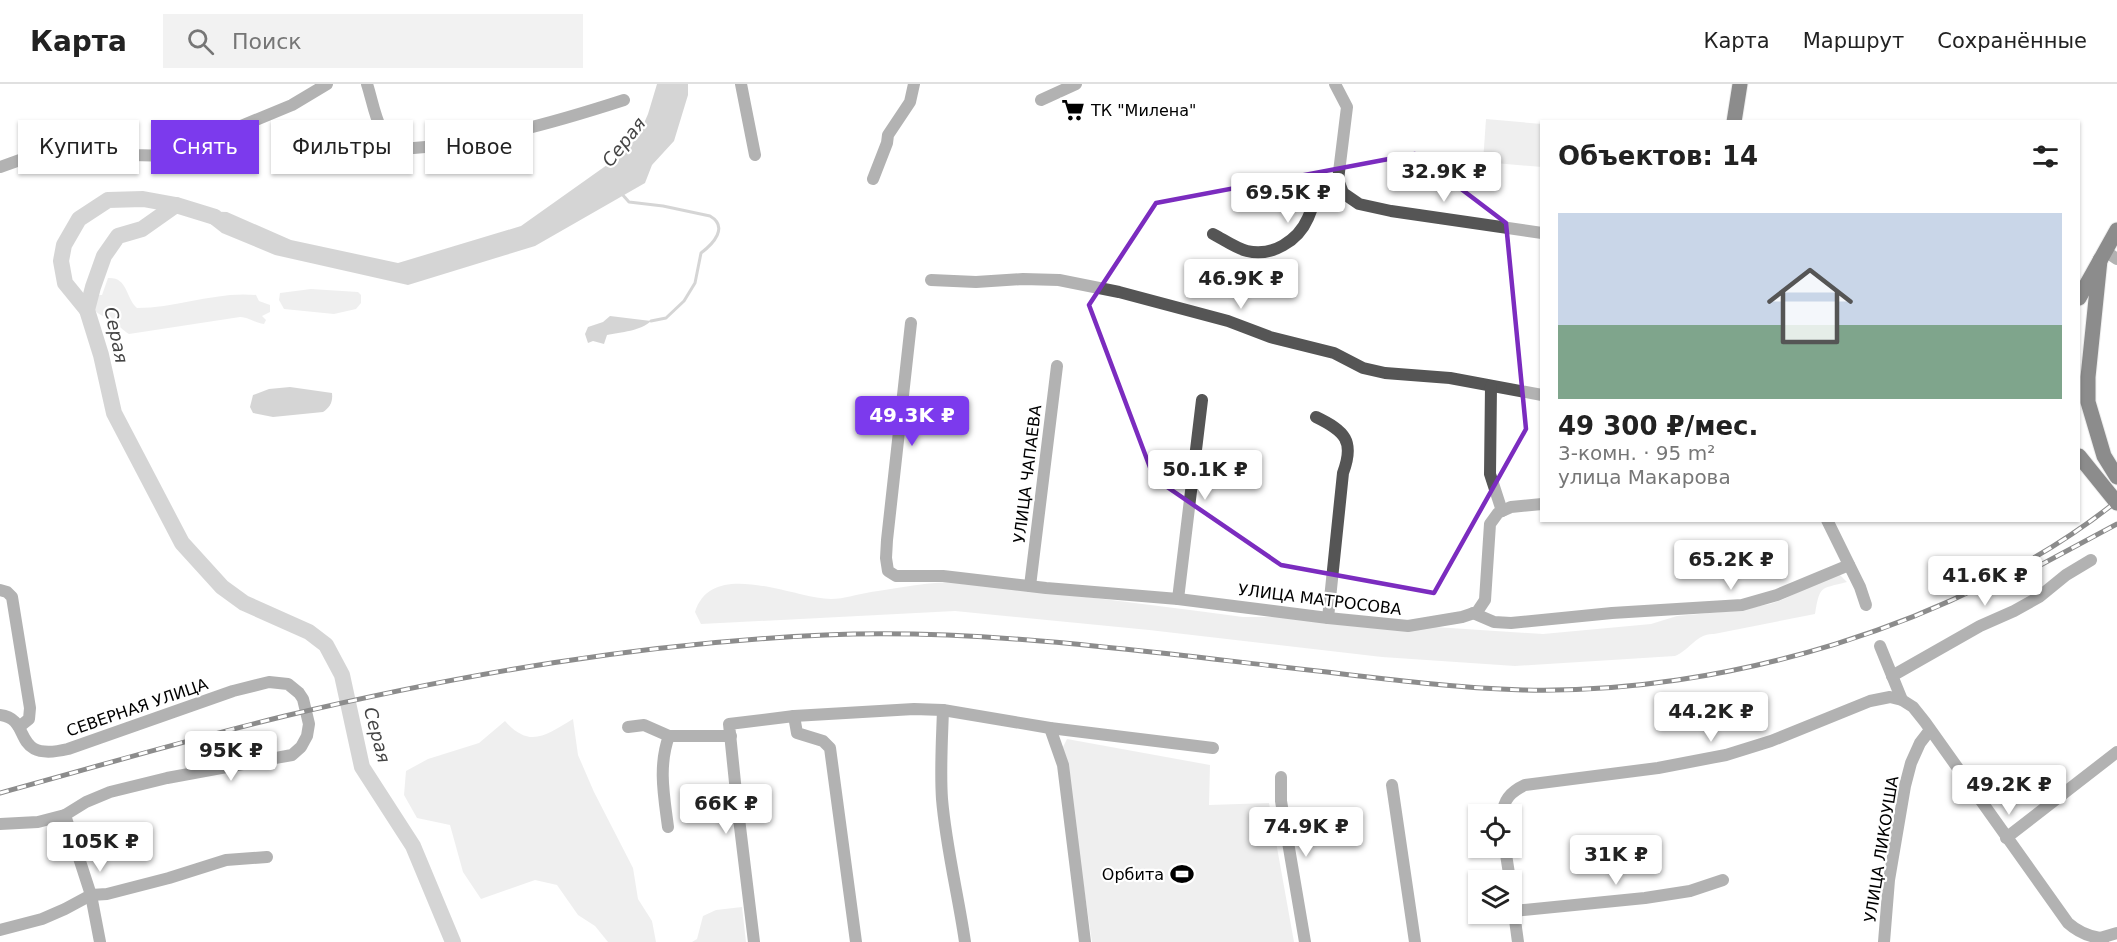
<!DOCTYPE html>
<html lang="ru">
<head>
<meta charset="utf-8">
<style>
	:root { --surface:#fff; --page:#f2f2f2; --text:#222; --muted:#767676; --line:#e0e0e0; --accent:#7c3aed }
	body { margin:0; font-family:"DejaVu Sans",sans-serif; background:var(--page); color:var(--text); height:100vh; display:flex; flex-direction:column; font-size:22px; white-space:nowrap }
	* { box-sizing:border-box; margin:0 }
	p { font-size:20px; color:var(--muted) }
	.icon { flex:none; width:33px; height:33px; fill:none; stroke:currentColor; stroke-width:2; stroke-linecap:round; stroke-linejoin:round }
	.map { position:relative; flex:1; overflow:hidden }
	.sheet { position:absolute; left:1540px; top:36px; width:540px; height:402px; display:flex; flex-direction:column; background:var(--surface); border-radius:0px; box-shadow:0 2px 4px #0004 }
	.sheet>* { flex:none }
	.hud { position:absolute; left:18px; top:36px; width:570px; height:54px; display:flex; gap:12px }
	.buttons { position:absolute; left:1468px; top:720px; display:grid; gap:12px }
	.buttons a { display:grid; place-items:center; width:54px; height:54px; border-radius:0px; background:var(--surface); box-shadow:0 2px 4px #0004; font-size:30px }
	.price { position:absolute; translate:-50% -51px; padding:0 14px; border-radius:6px; background:#fff; color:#222; font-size:20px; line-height:39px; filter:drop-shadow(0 2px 3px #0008) }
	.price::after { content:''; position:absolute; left:50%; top:36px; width:18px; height:14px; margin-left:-9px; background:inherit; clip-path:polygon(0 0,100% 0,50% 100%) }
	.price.selected { background:var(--accent); color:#fff }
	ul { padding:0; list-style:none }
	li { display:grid; align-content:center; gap:12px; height:318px; padding:0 18px }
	li span { display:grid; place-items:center; height:186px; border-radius:0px; color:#555 }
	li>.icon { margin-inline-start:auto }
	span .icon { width:108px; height:108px; fill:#fffc; stroke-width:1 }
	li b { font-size:26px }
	h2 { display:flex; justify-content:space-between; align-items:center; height:72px; padding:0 18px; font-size:26px }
	.tag { padding:0 21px; border-radius:0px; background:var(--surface); box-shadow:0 2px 4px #0004; font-size:21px; line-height:54px }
	.tag.selected { background:var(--accent); color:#fff }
	header { display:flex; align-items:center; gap:36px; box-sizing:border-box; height:84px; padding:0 30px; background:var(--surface); border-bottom:2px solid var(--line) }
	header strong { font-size:28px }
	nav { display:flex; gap:33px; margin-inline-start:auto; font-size:21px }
	.search { width:420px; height:54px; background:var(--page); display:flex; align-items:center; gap:15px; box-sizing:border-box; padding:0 21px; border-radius:0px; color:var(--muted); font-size:22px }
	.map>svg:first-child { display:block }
	.green { fill:#dcdcdc }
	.water { fill:#a3a3a3 }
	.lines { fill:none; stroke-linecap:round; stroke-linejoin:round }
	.stream { stroke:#a3a3a3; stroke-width:3 }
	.river { stroke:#a3a3a3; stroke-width:16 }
	.major-casing { stroke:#dbdbdb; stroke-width:17 }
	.minor { stroke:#555; stroke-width:12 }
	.major { stroke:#000; stroke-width:15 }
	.rail-casing { stroke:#000; stroke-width:5 }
	.rail { stroke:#fff; stroke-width:3; stroke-dasharray:9; stroke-linecap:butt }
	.marked { fill:none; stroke:#7b2cbf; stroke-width:4.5; stroke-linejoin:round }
	.labels { text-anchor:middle; stroke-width:4.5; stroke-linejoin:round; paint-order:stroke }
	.poi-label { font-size:16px; fill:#000; stroke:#fff; text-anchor:start }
	.street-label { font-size:16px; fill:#000; stroke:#fff }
	.water-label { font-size:18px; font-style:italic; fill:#444; stroke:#fff }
</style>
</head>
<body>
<header>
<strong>Карта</strong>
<div class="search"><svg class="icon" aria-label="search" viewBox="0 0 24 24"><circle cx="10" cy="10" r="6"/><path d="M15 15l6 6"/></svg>Поиск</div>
<nav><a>Карта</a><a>Маршрут</a><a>Сохранённые</a></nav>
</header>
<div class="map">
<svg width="2117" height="858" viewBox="0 0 2117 858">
	<rect width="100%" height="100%" fill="#fff"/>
	<g class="green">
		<polygon points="1486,35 1542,40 1542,83 1483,78"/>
		<path d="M108,194C128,193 125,213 137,224C177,224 216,207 256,211L259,217L270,221V228L262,232L266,236L264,240C255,239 251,234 240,233L129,250C122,246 119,241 112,237C104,231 97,232 92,222L94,214L98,211H102Z"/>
		<polygon points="311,205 358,208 361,211 361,219 356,225 334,230 284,225 279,216 280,209"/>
		<path d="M1838,489L1847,498C1820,505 1820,501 1815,530L1714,550C1697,549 1691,565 1675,572L1515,582L1382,573L1149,546L955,527L701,540L695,528C712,473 795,515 831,515C844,515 858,510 871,508C901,503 942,496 971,498C1001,499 1032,506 1062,510C1122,517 1183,525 1243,533H1284L1543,550L1651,540L1677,532L1733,527L1770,520L1784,515Z"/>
		<path d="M573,635L578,671L594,708L633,784L638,815L652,837L656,858H608L595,842L578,831L557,801L535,796L481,815L463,788L450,741L417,734L404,711L406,687L428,675L479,659L505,637C530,665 546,651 573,635Z"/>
		<polygon points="1067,655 1210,681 1209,721 1269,719 1294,858 1092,858 1063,663"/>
		<polygon points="742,823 746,858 692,858 697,855 703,832 716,826"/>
	</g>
	<g class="water">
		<polygon points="657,0 688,0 688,11 674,57 652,81 645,99 535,162 408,201 275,171 222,149 194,127 227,128 291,156 398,179 521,142 614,76 638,53 648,30"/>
		<path d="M610,232L651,237C641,247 621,248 607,251L604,260L593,257L588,259L585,250L588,243L603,238Z"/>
		<path d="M290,303L332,309C333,318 330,323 323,328L273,333L253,329L250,323L253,311L269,305Z"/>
	</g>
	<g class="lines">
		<path class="stream" d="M621,109L629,118L663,122L710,132C729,143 713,160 701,169L695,199L684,217L666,234L651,237"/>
		<g class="river">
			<polyline points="215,133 176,121 142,145 118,152 104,172 93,203 87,226 101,271 114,329 182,459 222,503 244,519 309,548 326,561 342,591 362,683 413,762 453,858"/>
			<polyline points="87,226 65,199 61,177 64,161 79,135 108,116 143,115 176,121"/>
		</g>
		<g class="major-casing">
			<g id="major">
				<polyline points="1734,38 1740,0"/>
				<polyline points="2100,176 2088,293 2088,318 2104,372 2117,393"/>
				<polyline points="2079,214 2117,146"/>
				<polyline points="2079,372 2117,419"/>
			</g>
		</g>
		<g class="minor">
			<path d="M367,0C374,21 378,59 402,65C478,60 553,39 624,16"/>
			<polyline points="741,0 755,71"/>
			<polyline points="1335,0 1347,23 1338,96 1343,109 1359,120 1391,127 1542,149"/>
			<polyline points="1041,16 1076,0"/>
			<polyline points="0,83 56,63 79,62 133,71 171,72 189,68 229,47 292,21 327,0"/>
			<polyline points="873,95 887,59 888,51 910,18 914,0"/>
			<path d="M1213,150C1223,155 1235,164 1247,167C1272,173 1298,157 1308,134C1319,109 1311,109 1338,96"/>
			<polyline points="2105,167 2117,175"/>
			<polyline points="931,196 976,198 1023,195 1059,196 1119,208 1228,237 1270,253 1334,269 1363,284 1385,289 1450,294 1542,311"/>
			<polyline points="911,239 887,456 886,474 888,487 896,492 943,492 1046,504 1178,515 1328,534 1408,542 1462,533 1477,528 1485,516 1490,440 1498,429 1502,427 1490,390 1491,302"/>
			<path d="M1316,333C1345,347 1355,357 1343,389L1328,534"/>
			<polyline points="1502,427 1511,423 1542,420"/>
			<polyline points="1827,436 1860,503 1866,521"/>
			<polyline points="1030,502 1057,282"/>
			<polyline points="0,506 7,508 12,513 30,624 29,635 19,643"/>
			<polyline points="1178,515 1202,316"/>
			<polyline points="1473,529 1494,538 1511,539 1612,529 1742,521 1777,511 1849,481"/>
			<polyline points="1880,562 1902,616"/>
			<polyline points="1892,592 1980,542 2014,527 2039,513 2066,491 2091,476"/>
			<path d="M943,626C942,656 940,686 942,715C946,763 958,810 965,858"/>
			<path d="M0,631C34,635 9,679 68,665L233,607L269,598L288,600L299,609L303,615L309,640L307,652L301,663L292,671L167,694L110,708L86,718L65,731L38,738L0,740"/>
			<polyline points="794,632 797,649 823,657 830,664 856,858"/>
			<polyline points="628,643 644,641 669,652 731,652"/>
			<polyline points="1050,644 1063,681 1085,858"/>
			<polyline points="1281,693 1281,717 1305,858"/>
			<polyline points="1392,701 1415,858"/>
			<path d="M1503,730C1503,715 1512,707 1525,701L1658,684L1726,671L1771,657L1870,617L1890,613L1902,616L1913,623L1925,638L2068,839C2078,848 2087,852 2100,854L2103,858"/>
			<polyline points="65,731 91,811 100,858"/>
			<path d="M668,743C664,712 658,682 669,652"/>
			<polyline points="2006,754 2117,668"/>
			<polyline points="1505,764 1510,796"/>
			<polyline points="1512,814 1518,858"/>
			<polyline points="1514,827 1645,814 1690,807 1723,796"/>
			<polyline points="0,846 42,835 65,825 91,811 107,810 169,794 226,776 267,773"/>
			<polyline points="2100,854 2117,849"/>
			<polyline points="754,858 737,718 729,640 794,632 914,625 943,626 1050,644 1213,664"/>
			<polyline points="1884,858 1889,796 1905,702 1911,679 1920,659 1930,646"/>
		</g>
		<use href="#major" class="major"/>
		<g class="rail-casing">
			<g id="rail">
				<polyline points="2007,496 2033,485 2117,440"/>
				<path d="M0,709C95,683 190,655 285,632C463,590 642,559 825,551C993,544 1161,570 1327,588C1392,596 1458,604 1523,606C1721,611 1962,541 2117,417"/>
			</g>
		</g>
		<use href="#rail" class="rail"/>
	</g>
	<path d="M0 0H2117V858H0ZM1415,70L1506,139L1526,345L1434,509L1281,481L1154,394L1089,221L1156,119Z" fill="#fff" fill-opacity=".55" fill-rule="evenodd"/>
	<path class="marked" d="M1415,70L1506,139L1526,345L1434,509L1281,481L1154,394L1089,221L1156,119Z"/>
	<defs>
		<g id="supermarket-bare" transform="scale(1.8)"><path d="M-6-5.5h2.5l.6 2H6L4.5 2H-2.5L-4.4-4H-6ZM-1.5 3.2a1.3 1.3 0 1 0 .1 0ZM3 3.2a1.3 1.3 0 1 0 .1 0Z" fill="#000" stroke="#fff" stroke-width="2.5" paint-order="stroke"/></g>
		<g id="stadium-bare" transform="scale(1.8)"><path d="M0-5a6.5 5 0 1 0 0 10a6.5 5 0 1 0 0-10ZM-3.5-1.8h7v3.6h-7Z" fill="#000" stroke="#fff" stroke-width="2.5" paint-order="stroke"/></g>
	</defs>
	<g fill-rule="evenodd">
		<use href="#supermarket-bare" x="1073" y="26"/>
		<use href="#stadium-bare" x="1182" y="790"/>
	</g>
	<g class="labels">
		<g class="poi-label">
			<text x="1091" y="32">ТК "Милена"</text>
			<text x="1164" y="796" text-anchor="end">Орбита</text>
		</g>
		<g class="street-label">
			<text transform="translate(1027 390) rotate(-83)" y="6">УЛИЦА ЧАПАЕВА</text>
			<text transform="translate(1320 515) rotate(7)" y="6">УЛИЦА МАТРОСОВА</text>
			<text transform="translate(137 623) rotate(-19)" y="6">СЕВЕРНАЯ УЛИЦА</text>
			<text transform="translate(1881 765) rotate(-81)" y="6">УЛИЦА ЛИКОУША</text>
		</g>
		<g class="water-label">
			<text transform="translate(624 58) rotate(-51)" y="6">Серая</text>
			<text transform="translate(116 251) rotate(78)" y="6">Серая</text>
			<text transform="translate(377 651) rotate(75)" y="6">Серая</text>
		</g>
	</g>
</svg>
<div class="buttons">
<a><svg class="icon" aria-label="locate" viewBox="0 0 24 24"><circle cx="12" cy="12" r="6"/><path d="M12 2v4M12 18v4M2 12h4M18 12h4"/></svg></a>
<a><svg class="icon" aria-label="layers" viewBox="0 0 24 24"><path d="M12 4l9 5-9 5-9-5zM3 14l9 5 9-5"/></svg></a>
</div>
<b class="price" style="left:1444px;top:119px">32.9K ₽</b>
<b class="price" style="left:1288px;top:140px">69.5K ₽</b>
<b class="price" style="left:1241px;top:226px">46.9K ₽</b>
<b class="price selected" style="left:912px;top:363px">49.3K ₽</b>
<b class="price" style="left:1205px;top:417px">50.1K ₽</b>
<b class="price" style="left:1731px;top:507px">65.2K ₽</b>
<b class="price" style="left:1985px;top:523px">41.6K ₽</b>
<b class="price" style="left:1711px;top:659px">44.2K ₽</b>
<b class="price" style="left:231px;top:698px">95K ₽</b>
<b class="price" style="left:2009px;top:732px">49.2K ₽</b>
<b class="price" style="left:726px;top:751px">66K ₽</b>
<b class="price" style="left:1306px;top:774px">74.9K ₽</b>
<b class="price" style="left:100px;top:789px">105K ₽</b>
<b class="price" style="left:1616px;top:802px">31K ₽</b>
<div class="hud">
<a class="tag">Купить</a>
<a class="tag selected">Снять</a>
<a class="tag">Фильтры</a>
<a class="tag">Новое</a>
</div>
<section class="sheet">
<h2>Объектов: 14<svg class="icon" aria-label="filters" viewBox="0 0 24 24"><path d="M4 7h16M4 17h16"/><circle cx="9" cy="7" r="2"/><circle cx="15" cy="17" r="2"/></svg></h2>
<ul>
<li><span style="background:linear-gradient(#c9d6e8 60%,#7fa58c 0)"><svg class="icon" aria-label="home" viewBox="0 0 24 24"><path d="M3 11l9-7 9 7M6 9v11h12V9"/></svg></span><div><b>49 300 ₽/мес.</b><p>3-комн. · 95 m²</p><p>улица Макарова</p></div></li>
</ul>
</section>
</div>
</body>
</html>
